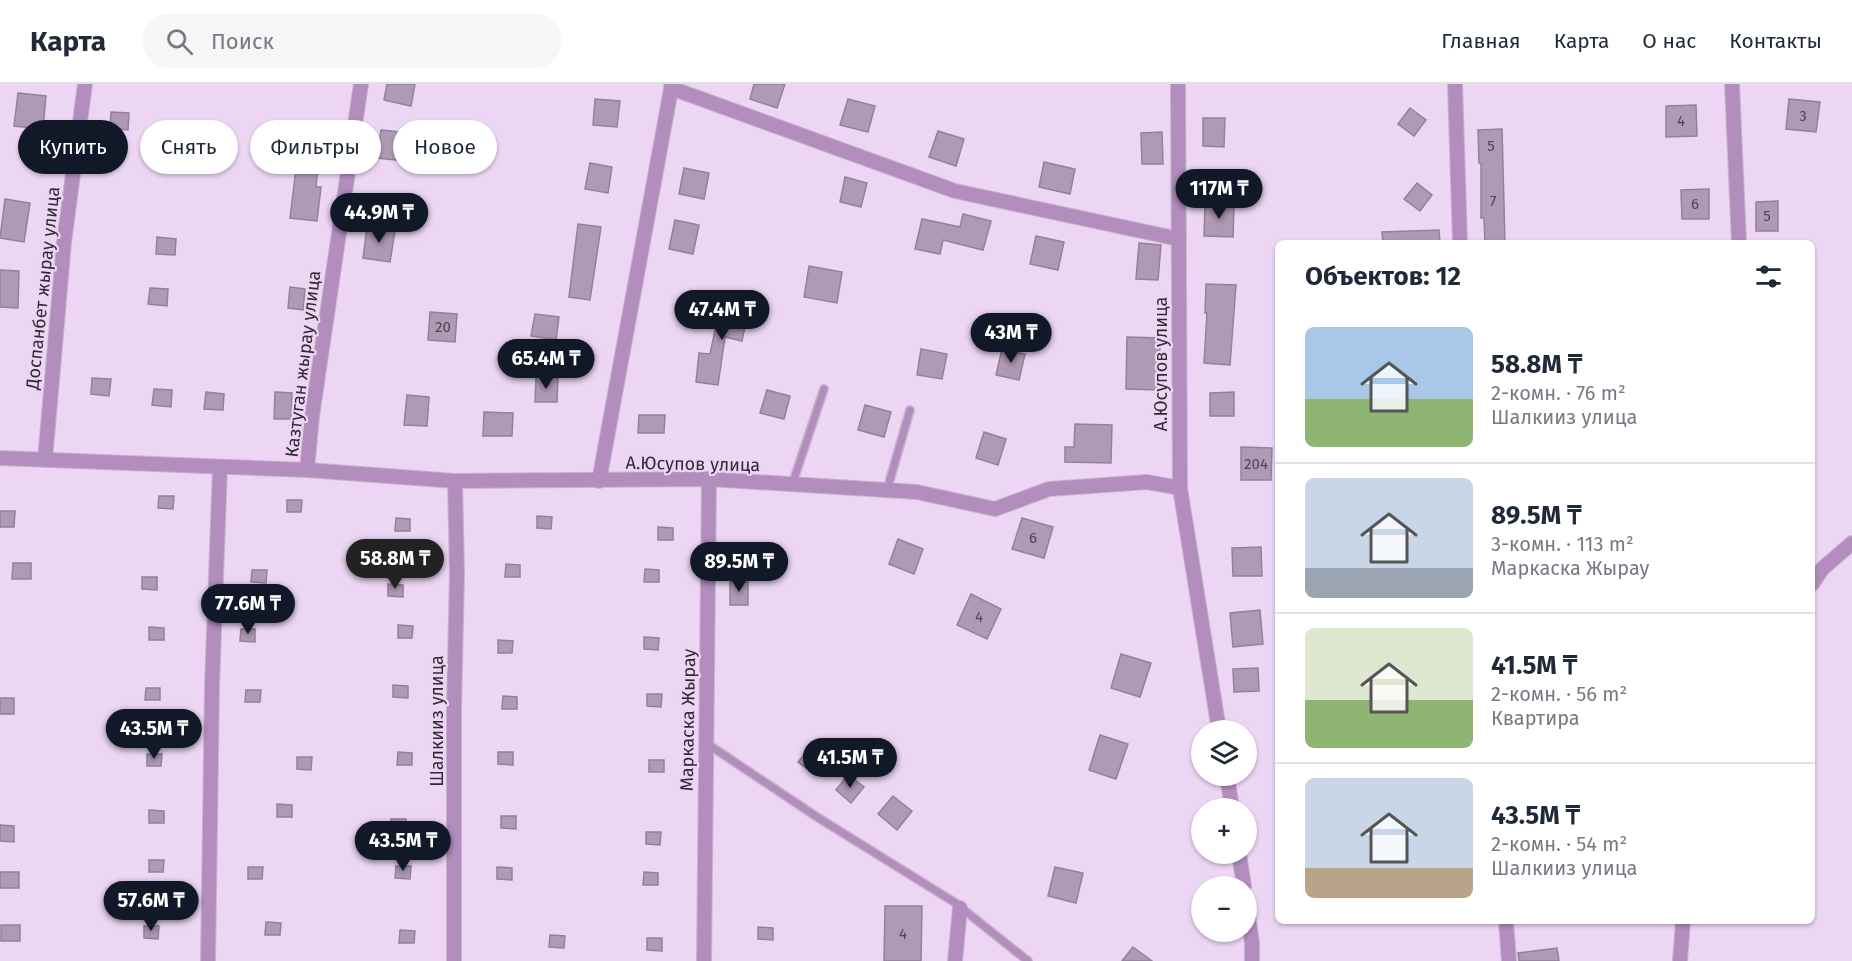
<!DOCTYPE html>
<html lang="ru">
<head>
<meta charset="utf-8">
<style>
	:root { --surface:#fff; --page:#f6f6f7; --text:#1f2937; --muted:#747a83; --line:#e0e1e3; --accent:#111827 }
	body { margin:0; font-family:"Fira Sans",sans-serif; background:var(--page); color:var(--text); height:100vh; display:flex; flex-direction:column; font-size:22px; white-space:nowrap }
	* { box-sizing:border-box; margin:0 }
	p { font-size:20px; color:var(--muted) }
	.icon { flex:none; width:33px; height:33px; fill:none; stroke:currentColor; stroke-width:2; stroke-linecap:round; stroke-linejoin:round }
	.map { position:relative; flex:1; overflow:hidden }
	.sheet { position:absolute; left:1275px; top:156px; width:540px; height:684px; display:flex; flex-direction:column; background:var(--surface); border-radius:9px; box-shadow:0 2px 4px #0004 }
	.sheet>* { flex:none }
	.guide { position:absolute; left:18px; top:36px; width:570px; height:54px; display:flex; gap:12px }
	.buttons { position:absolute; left:1191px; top:636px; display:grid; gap:12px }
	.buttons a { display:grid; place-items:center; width:66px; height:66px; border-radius:50%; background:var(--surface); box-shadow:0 2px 4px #0004; font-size:30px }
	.price { position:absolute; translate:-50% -51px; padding:0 14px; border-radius:21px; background:var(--accent); color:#fff; font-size:20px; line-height:39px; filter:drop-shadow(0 2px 3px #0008) }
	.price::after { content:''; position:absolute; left:50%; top:36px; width:18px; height:14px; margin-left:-9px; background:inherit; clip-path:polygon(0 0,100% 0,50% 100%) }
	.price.on { background:#222; color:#fff }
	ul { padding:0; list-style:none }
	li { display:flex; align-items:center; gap:18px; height:150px; padding:0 30px }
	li+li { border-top:2px solid var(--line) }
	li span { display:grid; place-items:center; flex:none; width:168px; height:120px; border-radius:9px; color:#555 }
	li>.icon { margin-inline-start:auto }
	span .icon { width:72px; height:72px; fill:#fffc; stroke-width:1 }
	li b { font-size:26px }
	h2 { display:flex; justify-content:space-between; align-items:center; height:72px; padding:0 30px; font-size:26px }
	.tag { padding:0 21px; border-radius:27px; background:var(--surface); box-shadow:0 2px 4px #0004; font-size:21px; line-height:54px }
	.tag.on { background:var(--accent); color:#fff }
	header { display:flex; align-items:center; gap:36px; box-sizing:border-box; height:84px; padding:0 30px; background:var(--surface); border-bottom:2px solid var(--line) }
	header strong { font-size:28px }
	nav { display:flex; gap:33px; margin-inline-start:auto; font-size:21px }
	.search { width:420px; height:54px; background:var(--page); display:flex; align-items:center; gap:15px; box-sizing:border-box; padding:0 21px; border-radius:33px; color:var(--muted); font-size:22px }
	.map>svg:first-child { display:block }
	.building { fill:#ae9ab4; stroke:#94809a; stroke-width:1.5 }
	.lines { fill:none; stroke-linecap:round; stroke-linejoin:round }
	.lane-casing { stroke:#c7b3cd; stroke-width:10 }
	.street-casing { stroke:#c7b3cd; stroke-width:16 }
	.lane { stroke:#b28dbd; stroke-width:7 }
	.street { stroke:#b28dbd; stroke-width:14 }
	.labels { text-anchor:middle; stroke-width:4.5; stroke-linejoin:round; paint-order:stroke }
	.number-label { font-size:15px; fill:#504553 }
	.street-label { font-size:18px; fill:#312933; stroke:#ecd6f3 }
</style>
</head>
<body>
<header>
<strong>Карта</strong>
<div class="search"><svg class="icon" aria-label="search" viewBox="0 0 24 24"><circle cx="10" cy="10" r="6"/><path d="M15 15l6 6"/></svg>Поиск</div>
<nav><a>Главная</a><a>Карта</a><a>О нас</a><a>Контакты</a></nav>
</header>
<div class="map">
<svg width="1852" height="877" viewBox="0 0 1852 877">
	<rect width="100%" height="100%" fill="#ecd6f3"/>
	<g class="building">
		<polygon points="387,0 415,0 411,22 384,16"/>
		<polygon points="754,0 785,0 777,24 750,15"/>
		<polygon points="18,9 46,12 43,45 14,42"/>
		<polygon points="595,15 620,17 617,43 593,41"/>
		<polygon points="848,15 875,22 868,48 840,41"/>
		<polygon points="1789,15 1820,18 1816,48 1786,45"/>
		<polygon points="1696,21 1697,52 1666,53 1666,22"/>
		<polygon points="1410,24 1426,36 1414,52 1398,40"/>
		<polygon points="111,28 129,29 128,46 110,44"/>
		<polygon points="1203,34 1225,34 1224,63 1203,62"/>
		<polygon points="1502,45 1505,159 1485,159 1484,134 1481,134 1481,79 1479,79 1478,46"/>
		<polygon points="381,46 409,49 405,77 377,74"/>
		<polygon points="938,47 964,55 956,82 929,73"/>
		<polygon points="1162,48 1163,80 1142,80 1141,49"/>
		<polygon points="292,50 321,53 316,103 321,103 317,137 290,134 296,85 289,84"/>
		<polygon points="1044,78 1075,85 1070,110 1039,103"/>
		<polygon points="590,79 612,83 608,109 585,105"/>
		<polygon points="684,84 709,89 704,115 679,110"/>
		<polygon points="845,93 867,99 861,123 840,118"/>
		<polygon points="1417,99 1432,111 1420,127 1404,115"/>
		<polygon points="1709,105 1709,135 1682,135 1681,106"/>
		<polygon points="5,115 30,119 24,158 0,154"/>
		<polygon points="1778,117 1778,147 1756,147 1756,118"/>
		<polygon points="1205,120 1234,121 1233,153 1204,152"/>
		<polygon points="963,130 991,137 983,166 943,156 940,170 915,165 922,135 960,143"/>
		<polygon points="675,136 699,141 693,170 669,165"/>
		<polygon points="578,140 601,143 590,216 569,213"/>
		<polygon points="367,143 395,147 390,178 363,174"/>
		<polygon points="1439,146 1440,159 1383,159 1382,148"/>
		<polygon points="1036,152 1064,158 1058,186 1030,180"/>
		<polygon points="157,153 176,155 175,171 156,170"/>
		<polygon points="1139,159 1161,161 1158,196 1136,195"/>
		<polygon points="809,182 842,188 837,219 804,213"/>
		<polygon points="0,186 19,187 18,224 0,223"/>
		<polygon points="1206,200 1236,201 1230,281 1204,279 1207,229 1205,229"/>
		<polygon points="290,203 305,205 303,226 288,224"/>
		<polygon points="150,204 168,205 167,222 148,220"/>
		<polygon points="721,218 749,223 742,257 725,253 718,301 696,298 699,269 710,270"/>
		<polygon points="430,228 457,230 455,258 428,256"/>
		<polygon points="535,230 559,233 556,256 531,252"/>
		<polygon points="1127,253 1160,254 1159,306 1126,305"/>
		<polygon points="921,265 947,270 942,295 917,291"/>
		<polygon points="1002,265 1025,270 1019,296 996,291"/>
		<polygon points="536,293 558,293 557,318 535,318"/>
		<polygon points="92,294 111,295 109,312 91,310"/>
		<polygon points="154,305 172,306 171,323 152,321"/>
		<polygon points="767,306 790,312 784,335 760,329"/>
		<polygon points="206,308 224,310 223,326 204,325"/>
		<polygon points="275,308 292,309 291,335 274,335"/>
		<polygon points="1234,308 1234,332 1210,332 1210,309"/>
		<polygon points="407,311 429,313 427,342 404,341"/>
		<polygon points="865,321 891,328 884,353 858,346"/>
		<polygon points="484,328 513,329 512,352 483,352"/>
		<polygon points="639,331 665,331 664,349 638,349"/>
		<polygon points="1075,340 1112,341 1111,379 1065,378 1065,363 1074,363"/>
		<polygon points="984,348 1006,355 998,381 976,374"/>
		<polygon points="1241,363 1272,364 1271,396 1241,396"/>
		<polygon points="159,412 174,412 173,425 158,424"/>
		<polygon points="287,416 302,416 301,428 287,428"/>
		<polygon points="0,427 15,427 14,443 0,443"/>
		<polygon points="537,432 552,433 551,445 537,444"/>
		<polygon points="396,434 410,435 410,447 395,447"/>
		<polygon points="1022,434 1053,443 1044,474 1012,465"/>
		<polygon points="658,443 673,444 673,456 658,456"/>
		<polygon points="898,455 923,465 914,490 889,480"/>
		<polygon points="763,461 778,461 777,474 763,473"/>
		<polygon points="1261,463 1262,492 1233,492 1232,464"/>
		<polygon points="13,479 31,479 31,495 12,495"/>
		<polygon points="506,480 520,481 520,493 505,493"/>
		<polygon points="645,485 659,486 659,498 644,498"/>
		<polygon points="252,486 267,486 266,499 251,498"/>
		<polygon points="142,493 157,493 157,506 142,505"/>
		<rect x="730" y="498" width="18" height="23"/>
		<polygon points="388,500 403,501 403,513 388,512"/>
		<polygon points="971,510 1001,525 987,555 957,541"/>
		<polygon points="1260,526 1263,560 1233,563 1230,529"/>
		<polygon points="398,541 413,542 412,554 398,554"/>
		<polygon points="149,543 164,544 164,556 149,556"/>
		<polygon points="241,545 255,545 255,558 240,557"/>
		<polygon points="644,553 659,554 658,566 644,565"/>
		<polygon points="498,556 513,557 512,569 498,569"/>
		<polygon points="1121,570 1151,579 1140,613 1111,604"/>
		<polygon points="1258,584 1259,607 1234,608 1233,585"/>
		<polygon points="393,601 408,602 408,614 393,613"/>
		<polygon points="146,604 160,604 160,616 145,616"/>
		<polygon points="246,606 261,606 260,618 245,618"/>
		<polygon points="647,610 662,610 661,623 647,622"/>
		<polygon points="503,612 517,613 517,625 502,625"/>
		<rect x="0" y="614" width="14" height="16"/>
		<polygon points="1100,651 1128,660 1116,695 1089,686"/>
		<polygon points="811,662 826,675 814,690 798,678"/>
		<polygon points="398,668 412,669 412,681 397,681"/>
		<polygon points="498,668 513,668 513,681 498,680"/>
		<polygon points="147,670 162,670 161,682 147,682"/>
		<polygon points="297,673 312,673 311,686 297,685"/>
		<rect x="649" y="676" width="15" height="12"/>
		<polygon points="848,691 864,703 851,719 836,706"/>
		<polygon points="893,712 912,727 897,746 878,730"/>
		<polygon points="277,720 292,721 292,733 277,733"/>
		<polygon points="149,726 164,727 164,739 149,739"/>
		<polygon points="501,732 516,732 516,745 501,744"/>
		<polygon points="391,735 406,735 405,748 390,747"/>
		<polygon points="0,741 14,742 14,758 0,757"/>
		<polygon points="646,748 661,748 660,761 646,760"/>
		<polygon points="149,776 164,776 163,788 149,788"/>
		<polygon points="396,782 411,782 410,795 395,794"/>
		<polygon points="248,783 263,783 262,795 248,795"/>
		<polygon points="497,783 512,784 512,796 497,795"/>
		<polygon points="1055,783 1083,789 1076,819 1048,812"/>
		<rect x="0" y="788" width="19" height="16"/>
		<polygon points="644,788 658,789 658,801 643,801"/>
		<polygon points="885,822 922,822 921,877 884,877"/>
		<polygon points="266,838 281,839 280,851 265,851"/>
		<rect x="1" y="841" width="19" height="16"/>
		<polygon points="144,842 159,842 158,855 144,854"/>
		<polygon points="758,843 773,844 773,856 758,855"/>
		<polygon points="400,846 415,847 414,859 399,859"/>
		<polygon points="550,851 565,852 564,864 549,863"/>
		<polygon points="647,854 662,854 662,867 647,866"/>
		<polygon points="1133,863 1152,877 1122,877"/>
		<polygon points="1557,864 1559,877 1519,877 1518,869"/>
	</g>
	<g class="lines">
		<g class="lane-casing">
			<g id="lane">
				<polyline points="792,401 824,305"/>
				<polyline points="887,406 910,326"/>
				<polyline points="706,659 817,733 954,818 1028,877"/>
			</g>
		</g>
		<g class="street-casing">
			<g id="street">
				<polyline points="1178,0 1180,404 1219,646"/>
				<polyline points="1455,0 1460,159"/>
				<polyline points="1732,0 1739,159"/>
				<polyline points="671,4 955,107 1179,155"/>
				<polyline points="0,374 307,386 455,397 709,395 917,408 995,425 1049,405 1147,398 1180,404"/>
				<polyline points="45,376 64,158 85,0"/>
				<polyline points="307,386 312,332 361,0"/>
				<polyline points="599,397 672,0"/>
				<polyline points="1812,500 1822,485 1852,459"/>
				<polyline points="1227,692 1232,724"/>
				<polyline points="1239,770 1244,802"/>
				<polyline points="1246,818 1252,859 1252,877"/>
				<polyline points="1506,837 1509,877"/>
				<polyline points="208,877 212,602 220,383"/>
				<polyline points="454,877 454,625 457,489 455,397"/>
				<polyline points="704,877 709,395"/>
				<polyline points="955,877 960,824"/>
				<polyline points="1680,877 1683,837"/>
			</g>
		</g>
		<use href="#lane" class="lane"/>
		<use href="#street" class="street"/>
	</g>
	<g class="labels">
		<g class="number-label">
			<text x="1803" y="37">3</text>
			<text x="1681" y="42">4</text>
			<text x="1491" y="67">5</text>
			<text x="1493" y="122">7</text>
			<text x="1695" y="125">6</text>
			<text x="1767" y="137">5</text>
			<text x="443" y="248">20</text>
			<text x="1256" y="385">204</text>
			<text x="1033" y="459">6</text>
			<text x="979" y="538">4</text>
			<text x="903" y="855">4</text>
		</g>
		<g class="street-label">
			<text transform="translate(43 204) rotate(-84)" y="6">Доспанбет жырау улица</text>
			<text transform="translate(303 280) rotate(-83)" y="6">Казтуган жырау улица</text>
			<text transform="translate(1161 280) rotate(-90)" y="6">А.Юсупов улица</text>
			<text transform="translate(693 380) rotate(1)" y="6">А.Юсупов улица</text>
			<text transform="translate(688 636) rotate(-89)" y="6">Маркаска Жырау</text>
			<text transform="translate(437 637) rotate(-90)" y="6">Шалкииз улица</text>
		</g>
	</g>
</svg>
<div class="buttons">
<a><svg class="icon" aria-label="layers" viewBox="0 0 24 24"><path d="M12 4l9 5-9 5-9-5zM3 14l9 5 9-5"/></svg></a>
<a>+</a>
<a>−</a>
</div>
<b class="price" style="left:1219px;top:136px">117M ₸</b>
<b class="price" style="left:379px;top:160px">44.9M ₸</b>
<b class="price" style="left:722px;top:257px">47.4M ₸</b>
<b class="price" style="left:1011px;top:280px">43M ₸</b>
<b class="price" style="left:546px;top:306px">65.4M ₸</b>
<b class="price on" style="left:395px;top:506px">58.8M ₸</b>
<b class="price" style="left:739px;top:509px">89.5M ₸</b>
<b class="price" style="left:248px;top:551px">77.6M ₸</b>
<b class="price" style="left:154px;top:676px">43.5M ₸</b>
<b class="price" style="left:850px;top:705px">41.5M ₸</b>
<b class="price" style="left:403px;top:788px">43.5M ₸</b>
<b class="price" style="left:151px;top:848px">57.6M ₸</b>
<div class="guide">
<a class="tag on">Купить</a>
<a class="tag">Снять</a>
<a class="tag">Фильтры</a>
<a class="tag">Новое</a>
</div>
<section class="sheet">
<h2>Объектов: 12<svg class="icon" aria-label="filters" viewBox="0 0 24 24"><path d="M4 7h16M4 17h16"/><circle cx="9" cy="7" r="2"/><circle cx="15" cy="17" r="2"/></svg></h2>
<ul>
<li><span style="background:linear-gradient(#a9c7e8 60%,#8fb573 0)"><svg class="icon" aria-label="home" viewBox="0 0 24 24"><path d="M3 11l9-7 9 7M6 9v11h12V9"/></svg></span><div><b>58.8M ₸</b><p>2-комн. · 76 m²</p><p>Шалкииз улица</p></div></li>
<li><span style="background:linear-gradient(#c9d6e8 75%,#9aa5b1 0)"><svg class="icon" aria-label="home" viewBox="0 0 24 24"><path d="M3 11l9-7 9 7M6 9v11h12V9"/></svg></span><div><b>89.5M ₸</b><p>3-комн. · 113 m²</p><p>Маркаска Жырау</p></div></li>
<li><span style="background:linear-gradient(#dfe7d0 60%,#8fb573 0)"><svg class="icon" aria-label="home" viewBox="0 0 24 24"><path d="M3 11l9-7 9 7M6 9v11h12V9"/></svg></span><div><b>41.5M ₸</b><p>2-комн. · 56 m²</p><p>Квартира</p></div></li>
<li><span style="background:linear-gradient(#c9d6e8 75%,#b9a48a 0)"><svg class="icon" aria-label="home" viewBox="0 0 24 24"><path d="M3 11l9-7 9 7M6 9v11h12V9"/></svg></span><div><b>43.5M ₸</b><p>2-комн. · 54 m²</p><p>Шалкииз улица</p></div></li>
</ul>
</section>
</div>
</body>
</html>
